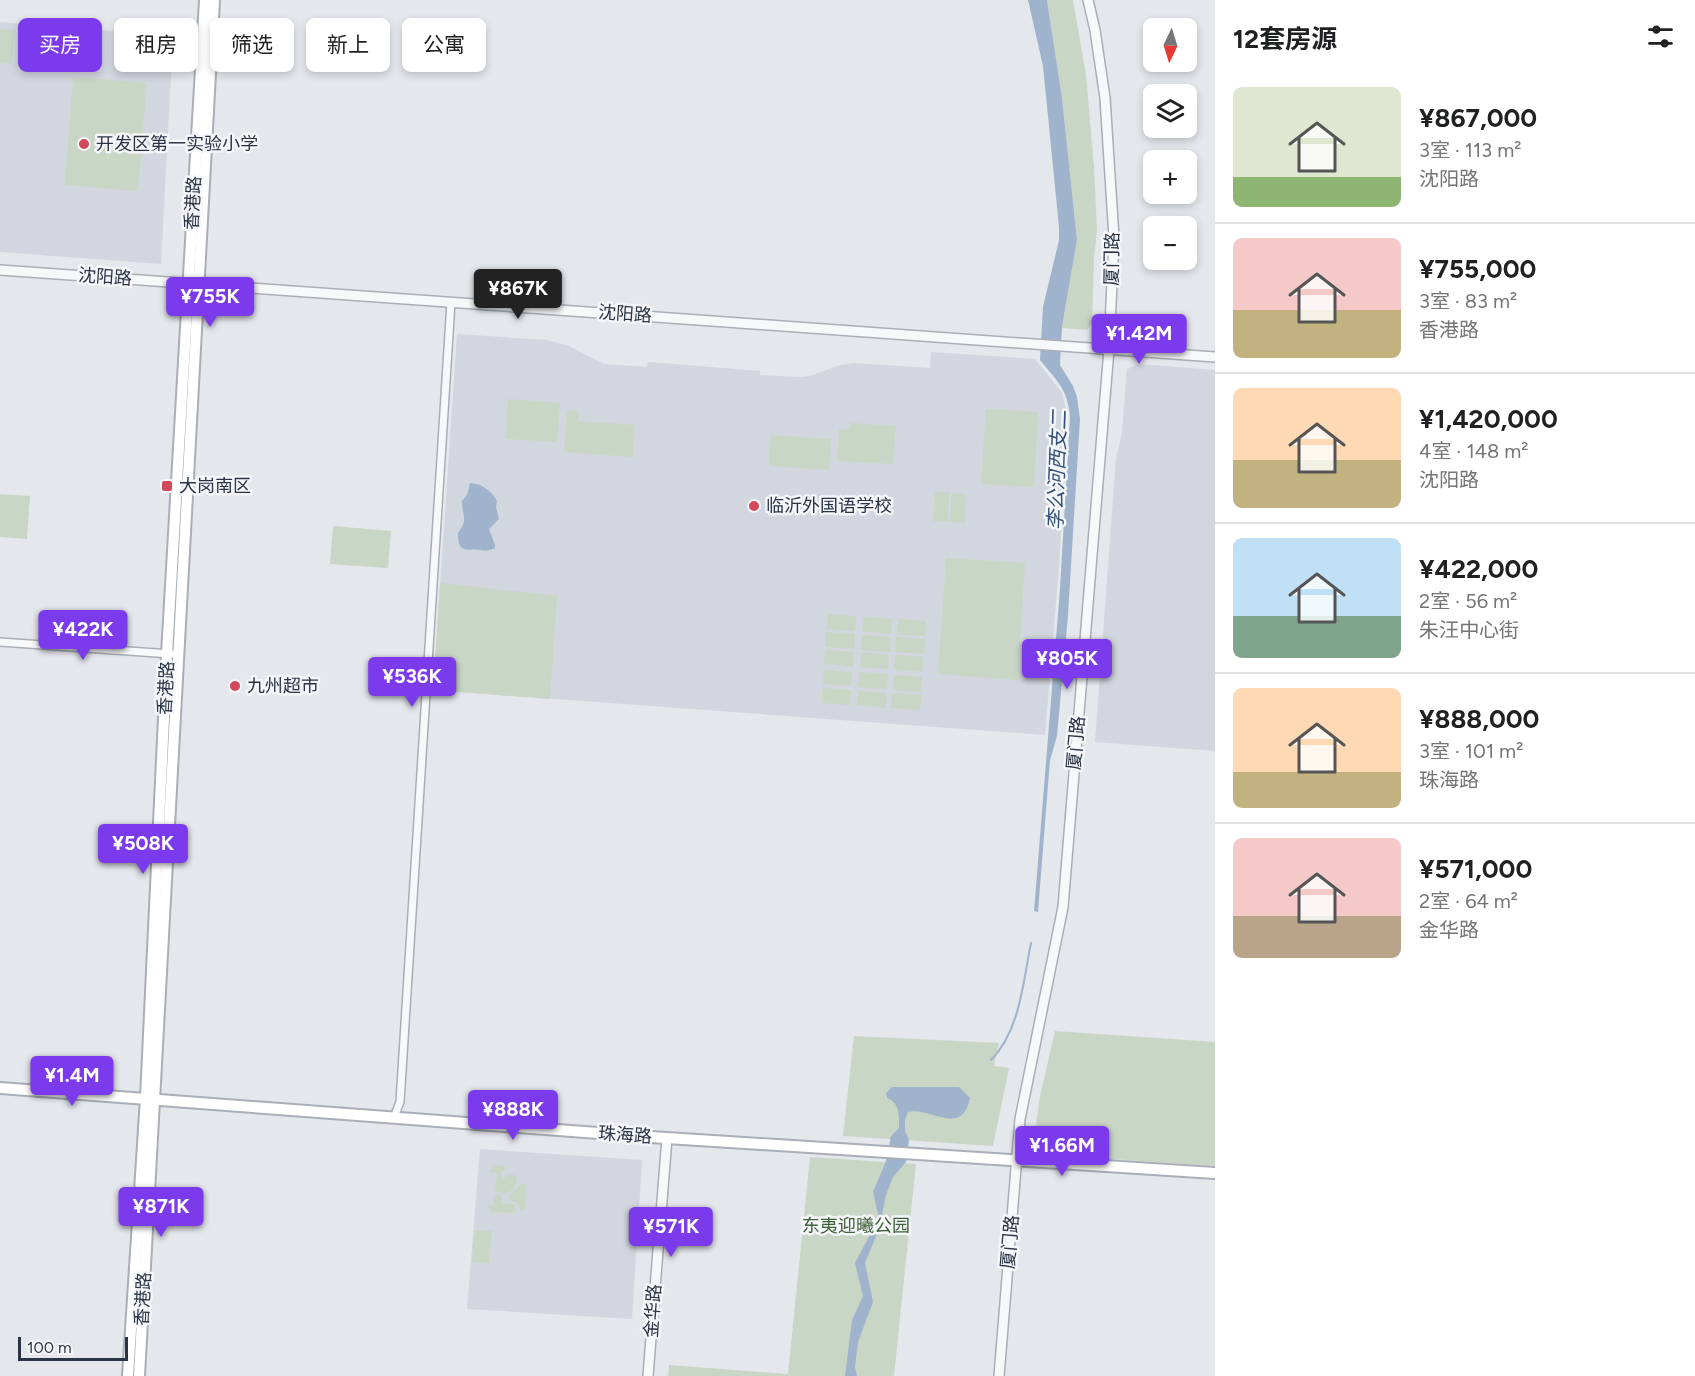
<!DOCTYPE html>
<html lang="zh">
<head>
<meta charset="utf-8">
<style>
	:root { --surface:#fff; --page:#f6f6f6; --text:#202124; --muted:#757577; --line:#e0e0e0; --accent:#7c3aed }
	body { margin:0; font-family:Figtree,"Noto Sans SC",sans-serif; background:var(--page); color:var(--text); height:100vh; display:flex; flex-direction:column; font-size:22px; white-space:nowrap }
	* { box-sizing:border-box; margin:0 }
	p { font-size:20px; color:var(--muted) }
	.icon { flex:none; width:33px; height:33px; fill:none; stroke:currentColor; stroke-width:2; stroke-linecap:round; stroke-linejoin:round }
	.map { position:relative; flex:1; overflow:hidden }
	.panel { display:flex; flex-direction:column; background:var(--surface); width:480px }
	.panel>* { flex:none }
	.top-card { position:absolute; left:18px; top:18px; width:570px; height:54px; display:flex; gap:12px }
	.needle { width:39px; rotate:184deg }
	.tools { position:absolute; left:1143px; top:18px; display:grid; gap:12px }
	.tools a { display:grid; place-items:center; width:54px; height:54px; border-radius:9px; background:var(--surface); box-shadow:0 3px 9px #0003; font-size:30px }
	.scale { position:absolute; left:18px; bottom:15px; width:110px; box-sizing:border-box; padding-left:6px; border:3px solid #2b3445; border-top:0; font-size:16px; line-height:21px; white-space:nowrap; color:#2b3445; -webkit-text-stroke:4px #f4f6f9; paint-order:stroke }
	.price { position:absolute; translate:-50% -51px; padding:0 14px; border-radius:6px; background:var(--accent); color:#fff; font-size:20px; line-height:39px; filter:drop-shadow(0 2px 3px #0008) }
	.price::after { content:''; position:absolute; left:50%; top:36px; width:18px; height:14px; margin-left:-9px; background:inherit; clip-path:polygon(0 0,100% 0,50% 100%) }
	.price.active { background:#222; color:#fff }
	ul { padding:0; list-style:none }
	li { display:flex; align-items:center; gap:18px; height:150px; padding:0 18px }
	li+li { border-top:2px solid var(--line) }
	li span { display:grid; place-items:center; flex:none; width:168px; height:120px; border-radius:9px; color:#555 }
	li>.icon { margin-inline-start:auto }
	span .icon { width:72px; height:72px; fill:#fffc; stroke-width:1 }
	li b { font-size:26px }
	h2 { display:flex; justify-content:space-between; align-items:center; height:72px; padding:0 18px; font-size:26px }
	.tag { padding:0 21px; border-radius:9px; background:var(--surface); box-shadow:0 3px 9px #0003; font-size:21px; line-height:54px }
	.tag.active { background:var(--accent); color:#fff }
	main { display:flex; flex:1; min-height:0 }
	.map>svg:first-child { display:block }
	.built { fill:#d2d6de }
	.green { fill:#c9d6c5 }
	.water { fill:#9fb4cc }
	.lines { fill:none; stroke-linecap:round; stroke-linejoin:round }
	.stream { stroke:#9fb4cc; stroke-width:2 }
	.minor-casing { stroke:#a9aeb7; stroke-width:10 }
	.tertiary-casing { stroke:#a9aeb7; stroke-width:12 }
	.secondary-casing { stroke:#a9aeb7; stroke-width:14 }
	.minor { stroke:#f7f8fa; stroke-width:7 }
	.tertiary { stroke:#f7f8fa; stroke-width:9 }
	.secondary { stroke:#fff; stroke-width:10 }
	.poi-dot { fill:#d1495b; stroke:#f4f6f9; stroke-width:2 }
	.labels { text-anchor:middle; stroke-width:5; stroke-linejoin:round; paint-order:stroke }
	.poi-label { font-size:18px; fill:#2b3445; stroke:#f4f6f9; text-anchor:start }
	.street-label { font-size:18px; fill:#2b3445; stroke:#f4f6f9 }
	.park-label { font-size:18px; fill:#3f6138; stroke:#f4f6f9 }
	.water-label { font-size:20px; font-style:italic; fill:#34527a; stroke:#f4f6f9 }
</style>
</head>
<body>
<main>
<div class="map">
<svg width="1215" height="1376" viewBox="0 0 1215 1376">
	<rect width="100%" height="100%" fill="#e4e7ec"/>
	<g class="built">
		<polygon points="0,22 173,36 161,264 0,252"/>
		<polygon points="457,334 547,340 569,346 604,364 647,367 648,362 760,371 760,375 799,377 810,376 840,365 853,363 930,368 931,352 1035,359 1062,393 1068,417 1059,566 1045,735 433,690"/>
		<polygon points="1139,364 1215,370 1215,751 1095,742 1116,459 1122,432 1127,369"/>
		<polygon points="480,1149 642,1160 632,1319 467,1309"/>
	</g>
	<g class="green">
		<polygon points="1047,0 1073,0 1086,75 1094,167 1097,230 1094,258 1092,323 1087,330 1062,328 1077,240 1062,98"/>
		<polygon points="0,29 14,30 12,64 0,63"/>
		<polygon points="73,77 147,83 138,191 65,185"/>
		<polygon points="508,399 560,403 557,442 506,439"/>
		<polygon points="986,409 1038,412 1034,487 981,484"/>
		<polygon points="567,410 579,411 578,421 635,425 633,457 564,452"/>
		<polygon points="851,423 896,426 893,464 837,461 839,429 850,430"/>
		<polygon points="771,435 831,439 829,470 769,466"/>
		<polygon points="935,492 949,492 948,522 933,521"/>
		<polygon points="952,493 966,494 965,523 950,522"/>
		<polygon points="0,494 30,496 27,539 0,537"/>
		<polygon points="333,526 391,531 388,568 330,564"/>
		<polygon points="946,558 1025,563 1017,680 938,674"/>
		<polygon points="440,583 557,596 550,699 433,690"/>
		<polygon points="828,614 856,616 855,631 827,629"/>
		<polygon points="864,617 892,619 891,634 862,631"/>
		<polygon points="898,619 926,621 925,636 897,634"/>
		<polygon points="826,632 855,634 854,649 825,647"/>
		<polygon points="862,635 891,637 890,652 861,650"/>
		<polygon points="896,637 925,639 924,654 895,652"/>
		<polygon points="825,650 854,652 853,667 824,664"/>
		<polygon points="861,652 889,655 888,669 860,667"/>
		<polygon points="895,655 924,657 922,672 894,669"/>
		<polygon points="824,669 852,672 851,686 823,684"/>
		<polygon points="860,672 888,674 887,689 858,687"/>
		<polygon points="894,675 922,677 921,692 893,690"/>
		<polygon points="823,688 851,690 850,705 821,703"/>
		<polygon points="858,691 887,693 885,708 857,705"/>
		<polygon points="892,693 921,695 920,710 891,708"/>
		<polygon points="1055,1031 1215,1042 1215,1166 1040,1154 1034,1139 1040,1096"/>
		<polygon points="854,1036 999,1043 994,1066 1009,1068 993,1146 843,1136"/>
		<polygon points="810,1157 916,1164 894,1376 668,1376 669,1365 788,1374"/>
		<path d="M494,1165L505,1166V1169L501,1172L502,1179L511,1174L516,1176C519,1190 507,1196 495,1191L497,1173L490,1172Z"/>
		<polygon points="520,1184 524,1184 526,1186 525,1209 522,1212 517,1203 510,1200 508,1197"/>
		<polygon points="498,1194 501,1196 503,1203 515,1204 516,1210 515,1213 492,1212 489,1210 488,1205 494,1205 495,1195"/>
		<polygon points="474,1230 492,1231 489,1263 472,1262"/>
	</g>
	<g class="water">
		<path d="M1028,0H1047L1062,98L1077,240L1062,327L1060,365L1073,386L1077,397L1080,419L1068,615L1057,736L1050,760L1038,912L1034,911L1060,589L1070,417C1068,389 1057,381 1040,360L1043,307L1059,240V227L1043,66Z"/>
		<path d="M470,483C481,483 493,492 497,501L496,507L499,519L489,529L495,545V548C488,551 486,551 480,550C465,549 458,553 458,533C469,518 462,517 462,501L467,495Z"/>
		<path d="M892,1087H959L970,1098C962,1138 930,1106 908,1112L905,1120V1131L909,1140L906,1162L893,1177L886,1195L879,1229L865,1263L873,1302L858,1342L855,1367L857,1376H845L852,1320L863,1296L855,1263L879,1218L873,1192L886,1161L891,1136L899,1128C899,1115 900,1103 887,1098L886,1093Z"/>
	</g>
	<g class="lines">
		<path class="stream" d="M991,1060C1020,1031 1023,982 1031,943"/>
		<g class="minor-casing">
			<g id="minor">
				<polyline points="0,642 171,654"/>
				<polyline points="394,1117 400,1102 451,302"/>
			</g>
		</g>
		<g class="tertiary-casing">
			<g id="tertiary">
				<polyline points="0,270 1215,357"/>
				<polyline points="648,1376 667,1138"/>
				<polyline points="999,1376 1020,1119 1063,907 1109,349 1114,238 1105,98 1095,30 1088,0"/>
			</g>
		</g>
		<g class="secondary-casing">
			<g id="secondary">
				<polyline points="0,1088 651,1137 1215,1173"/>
				<polyline points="128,1376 146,1098 167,654 205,0"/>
				<polyline points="139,1376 214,0"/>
			</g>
		</g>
		<use href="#minor" class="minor"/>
		<use href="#tertiary" class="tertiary"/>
		<use href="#secondary" class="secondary"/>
	</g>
	<g class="poi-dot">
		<circle cx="84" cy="144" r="6"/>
		<rect x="161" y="480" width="12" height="12" rx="3"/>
		<circle cx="754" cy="506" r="6"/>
		<circle cx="235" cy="686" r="6"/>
	</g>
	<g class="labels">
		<g class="poi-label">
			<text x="96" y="150">开发区第一实验小学</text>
			<text x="179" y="492">大岗南区</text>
			<text x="766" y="512">临沂外国语学校</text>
			<text x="247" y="692">九州超市</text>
		</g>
		<g class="street-label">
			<text transform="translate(193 203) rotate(-87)" y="6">香港路</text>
			<text transform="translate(1112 259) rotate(-89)" y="6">厦门路</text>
			<text transform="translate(105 277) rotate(4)" y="6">沈阳路</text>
			<text transform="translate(625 314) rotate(4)" y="6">沈阳路</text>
			<text transform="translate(166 688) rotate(-87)" y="6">香港路</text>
			<text transform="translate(1076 743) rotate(-85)" y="6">厦门路</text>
			<text transform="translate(625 1135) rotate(4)" y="6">珠海路</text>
			<text transform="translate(1010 1242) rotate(-85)" y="6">厦门路</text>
			<text transform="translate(143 1299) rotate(-87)" y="6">香港路</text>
			<text transform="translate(653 1311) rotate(-86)" y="6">金华路</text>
		</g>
		<g class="park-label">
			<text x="856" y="1232">东夷迎曦公园</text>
		</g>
		<g class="water-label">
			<text transform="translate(1057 470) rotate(-88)" y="7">李公河西支二</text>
		</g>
	</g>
</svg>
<div class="tools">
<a><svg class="needle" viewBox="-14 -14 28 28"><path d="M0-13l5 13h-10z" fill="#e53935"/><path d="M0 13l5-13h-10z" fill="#757577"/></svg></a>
<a><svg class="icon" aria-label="layers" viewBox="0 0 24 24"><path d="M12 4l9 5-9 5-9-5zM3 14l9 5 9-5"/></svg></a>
<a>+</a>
<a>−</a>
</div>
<div class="scale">100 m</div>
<b class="price active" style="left:518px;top:320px">¥867K</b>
<b class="price" style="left:210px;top:328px">¥755K</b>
<b class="price" style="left:1139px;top:365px">¥1.42M</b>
<b class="price" style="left:83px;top:661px">¥422K</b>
<b class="price" style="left:1067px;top:690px">¥805K</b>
<b class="price" style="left:412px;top:708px">¥536K</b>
<b class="price" style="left:143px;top:875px">¥508K</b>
<b class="price" style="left:72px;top:1107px">¥1.4M</b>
<b class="price" style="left:513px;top:1141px">¥888K</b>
<b class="price" style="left:1062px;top:1177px">¥1.66M</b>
<b class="price" style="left:161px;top:1238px">¥871K</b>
<b class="price" style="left:671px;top:1258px">¥571K</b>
<div class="top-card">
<a class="tag active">买房</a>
<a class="tag">租房</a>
<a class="tag">筛选</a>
<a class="tag">新上</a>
<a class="tag">公寓</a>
</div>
</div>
<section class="panel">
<h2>12套房源<svg class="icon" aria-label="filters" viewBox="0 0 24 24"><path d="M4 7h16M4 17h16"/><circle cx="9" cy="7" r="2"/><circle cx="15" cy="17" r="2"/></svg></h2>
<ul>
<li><span style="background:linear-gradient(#dfe7d0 75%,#8fb573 0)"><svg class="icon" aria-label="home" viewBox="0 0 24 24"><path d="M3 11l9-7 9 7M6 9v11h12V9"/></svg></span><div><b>¥867,000</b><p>3室 · 113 m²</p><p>沈阳路</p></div></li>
<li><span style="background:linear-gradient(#f6c9c9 60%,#c2b280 0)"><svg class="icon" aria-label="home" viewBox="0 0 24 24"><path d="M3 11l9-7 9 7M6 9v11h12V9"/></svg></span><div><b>¥755,000</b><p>3室 · 83 m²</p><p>香港路</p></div></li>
<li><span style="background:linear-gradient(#ffd9b3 60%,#c2b280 0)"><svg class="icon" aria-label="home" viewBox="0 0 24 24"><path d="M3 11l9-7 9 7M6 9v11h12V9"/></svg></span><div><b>¥1,420,000</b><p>4室 · 148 m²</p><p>沈阳路</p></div></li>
<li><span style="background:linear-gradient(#bfe0f5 65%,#7fa58c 0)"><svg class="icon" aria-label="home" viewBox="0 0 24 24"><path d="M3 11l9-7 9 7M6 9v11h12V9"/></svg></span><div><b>¥422,000</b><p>2室 · 56 m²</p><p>朱汪中心街</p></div></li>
<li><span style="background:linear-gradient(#ffd9b3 70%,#c2b280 0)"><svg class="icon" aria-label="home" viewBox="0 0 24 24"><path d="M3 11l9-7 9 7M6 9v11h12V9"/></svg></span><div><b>¥888,000</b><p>3室 · 101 m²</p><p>珠海路</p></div></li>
<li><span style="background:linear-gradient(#f6c9c9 65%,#b9a48a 0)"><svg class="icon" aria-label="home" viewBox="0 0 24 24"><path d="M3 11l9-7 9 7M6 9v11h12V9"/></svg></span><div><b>¥571,000</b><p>2室 · 64 m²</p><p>金华路</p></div></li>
</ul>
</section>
</main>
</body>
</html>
